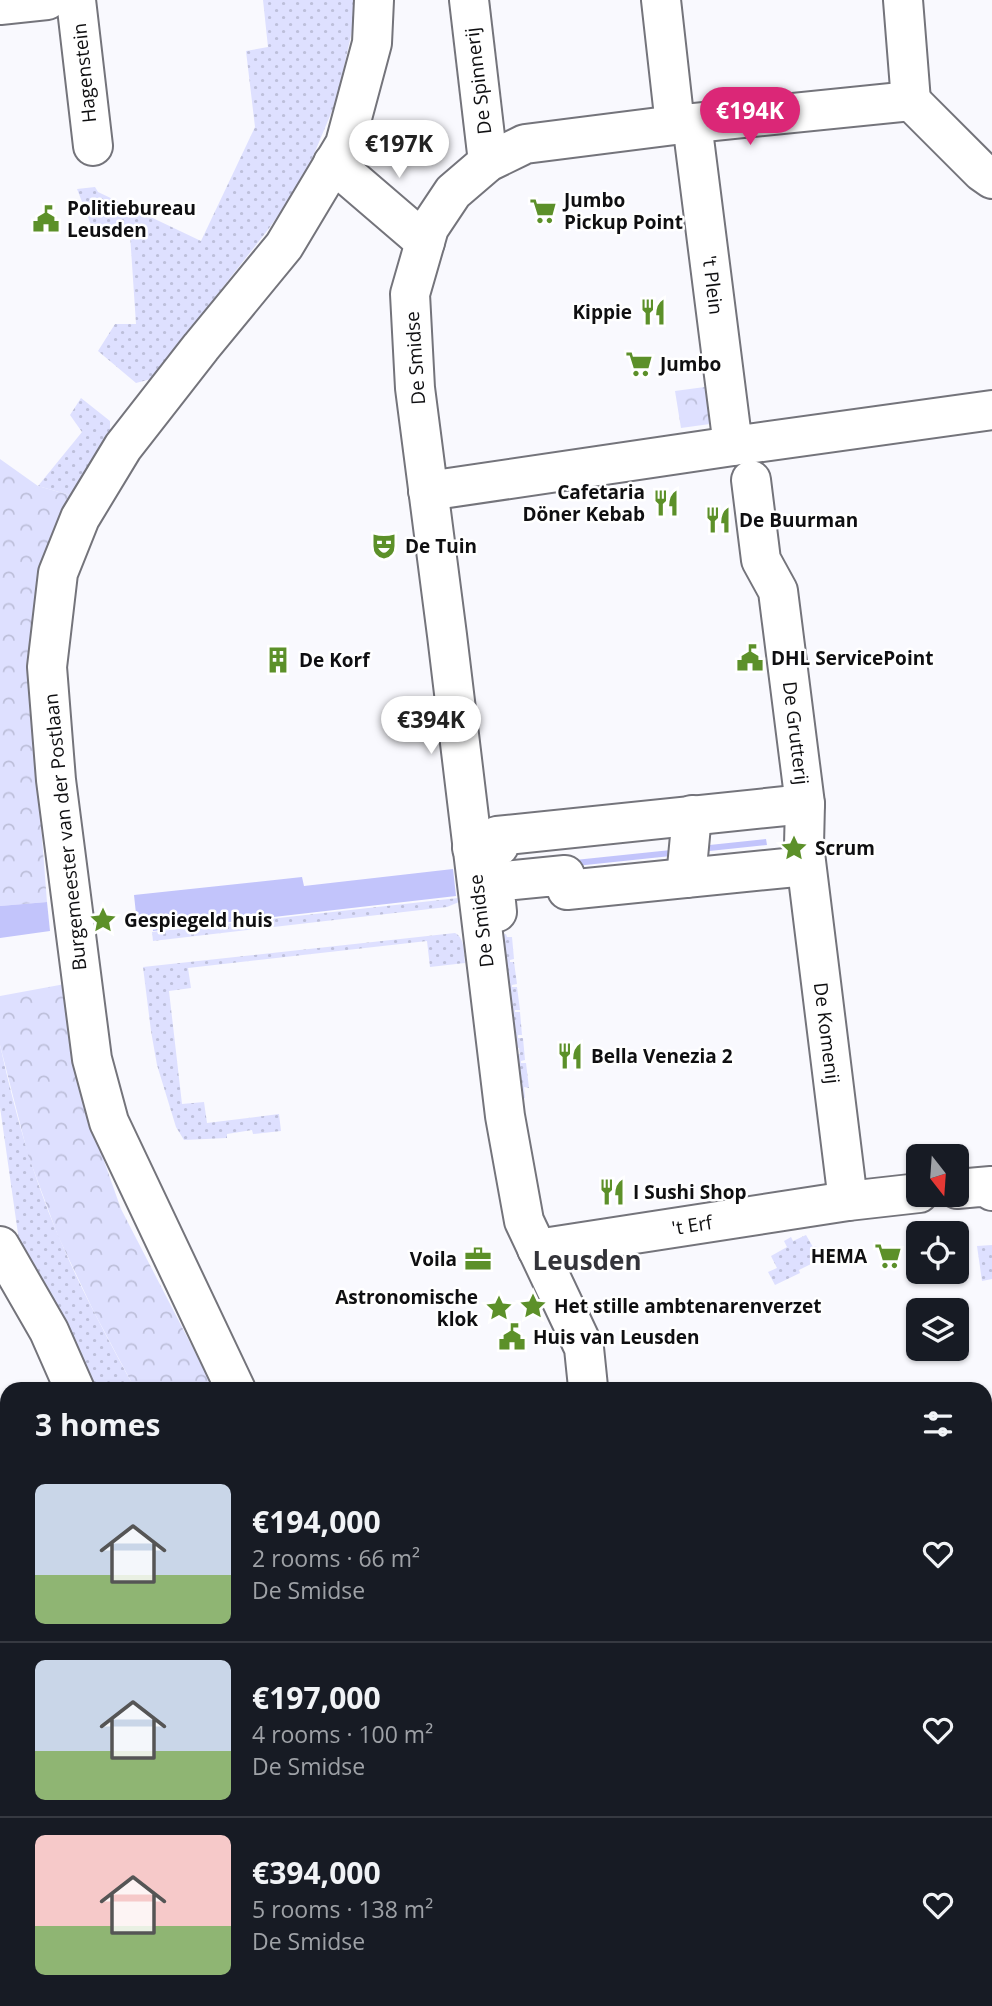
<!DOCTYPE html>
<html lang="en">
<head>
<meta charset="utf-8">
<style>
	:root { --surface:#171b24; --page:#20242c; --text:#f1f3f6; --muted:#9ea1a6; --line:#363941; --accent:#db2777 }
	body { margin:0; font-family:"Open Sans",sans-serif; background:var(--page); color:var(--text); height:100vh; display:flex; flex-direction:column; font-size:26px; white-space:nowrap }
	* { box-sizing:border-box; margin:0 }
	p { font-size:23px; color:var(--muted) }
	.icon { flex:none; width:38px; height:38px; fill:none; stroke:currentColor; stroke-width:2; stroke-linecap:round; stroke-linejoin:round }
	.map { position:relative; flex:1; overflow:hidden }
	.sheet { position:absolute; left:0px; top:1382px; width:992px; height:625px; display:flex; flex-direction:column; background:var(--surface); border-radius:21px 21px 0 0; box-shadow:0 2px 5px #0004 }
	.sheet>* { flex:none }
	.needle { width:46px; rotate:163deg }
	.controls { position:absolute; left:906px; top:1144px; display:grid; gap:14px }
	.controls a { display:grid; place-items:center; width:63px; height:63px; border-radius:10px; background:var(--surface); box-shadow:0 2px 5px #0004; font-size:35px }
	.price { position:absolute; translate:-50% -60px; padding:0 16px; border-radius:24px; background:#fff; color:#222; font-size:23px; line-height:46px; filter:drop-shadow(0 2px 4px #0008) }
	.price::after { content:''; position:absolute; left:50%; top:42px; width:21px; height:16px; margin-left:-10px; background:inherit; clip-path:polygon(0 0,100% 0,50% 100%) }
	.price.current { background:var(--accent); color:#fff }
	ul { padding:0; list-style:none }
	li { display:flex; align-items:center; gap:21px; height:175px; padding:0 35px }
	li+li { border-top:2px solid var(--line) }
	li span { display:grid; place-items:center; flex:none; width:196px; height:140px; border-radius:10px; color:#555 }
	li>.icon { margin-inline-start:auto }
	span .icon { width:84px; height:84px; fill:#fffc; stroke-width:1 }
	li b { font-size:30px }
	h2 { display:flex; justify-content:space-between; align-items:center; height:84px; padding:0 35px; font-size:30px }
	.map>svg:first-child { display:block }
	.grass { fill:url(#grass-dots) }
	.forest { fill:url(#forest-crowns) }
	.water { fill:#c2c4fb }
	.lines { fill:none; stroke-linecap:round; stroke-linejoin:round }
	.minor-casing { stroke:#74747b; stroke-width:42 }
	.major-casing { stroke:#74747b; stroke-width:42 }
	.minor { stroke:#fff; stroke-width:38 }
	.major { stroke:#fff; stroke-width:38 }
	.labels { text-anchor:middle; stroke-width:5; stroke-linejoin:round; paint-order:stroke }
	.street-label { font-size:19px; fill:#0f0f11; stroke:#fff }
	.poi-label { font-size:19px; font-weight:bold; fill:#0f0f11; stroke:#fff; text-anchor:start }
	.district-label { font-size:26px; font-weight:bold; fill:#34343a; stroke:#fff }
</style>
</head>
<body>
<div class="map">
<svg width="992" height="2006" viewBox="0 0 992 2006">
	<defs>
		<pattern id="grass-dots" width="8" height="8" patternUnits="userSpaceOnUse" patternTransform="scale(1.75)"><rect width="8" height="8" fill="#dee0ff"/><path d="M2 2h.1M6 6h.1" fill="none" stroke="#bdbfda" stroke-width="1.8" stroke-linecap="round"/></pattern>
		<pattern id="forest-crowns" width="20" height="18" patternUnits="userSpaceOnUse" patternTransform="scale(1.75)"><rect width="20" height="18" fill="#dee0ff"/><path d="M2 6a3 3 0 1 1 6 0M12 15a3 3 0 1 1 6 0" fill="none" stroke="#bdbfda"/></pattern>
	</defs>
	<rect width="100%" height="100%" fill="#f9f9fe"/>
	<g class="grass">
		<polygon points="263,0 353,0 353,26 337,99 304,178 270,227 151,379 136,383 98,351 115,324 136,324 130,234 95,235 77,189 95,187 98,192 201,241 255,127 246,51 268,47"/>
		<polygon points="81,398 110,421 110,436 73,496 38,486 82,432 70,415"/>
		<polygon points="458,898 459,902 447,907 153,941 152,932"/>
		<path d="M455,933C465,938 464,953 465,963L430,967L427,941L188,968L191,988L169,991L182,1104L204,1102L207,1123L279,1114L281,1131L253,1134L252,1130L227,1134V1138L184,1140L176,1127L157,1065L151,1031L143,967Z"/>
		<polygon points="506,934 507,937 512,937 514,959 510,960 510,962 514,962 517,984 512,985 512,987 517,987 520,1010 515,1010 515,1012 520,1012 522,1035 518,1035 518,1038 523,1038 525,1060 521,1061 521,1063 526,1063 529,1088 524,1087 525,1098 515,1099 510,1055 520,1054 519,1048 509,1048 497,936"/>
		<path d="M0,1045C14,1109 32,1174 58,1235C80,1288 108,1339 135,1389H94L22,1262L0,1107Z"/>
		<polygon points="806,1235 813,1247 816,1246 823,1258 799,1270 800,1273 775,1285 768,1272 777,1268 771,1256 787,1247 784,1241 791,1237 793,1241"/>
		<polygon points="992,1245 992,1279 982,1281 977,1246"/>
	</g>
	<g class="forest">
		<polygon points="712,386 717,423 681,428 675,391"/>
		<polygon points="0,459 38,486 73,496 47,562 33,613 30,683 47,902 0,906"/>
		<polygon points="65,984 91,1124 121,1209 214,1389 135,1389 94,1312 58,1236 28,1155 0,1045 0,996"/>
		<polygon points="378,2000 453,2000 445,2006 380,2006"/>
	</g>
	<g class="water">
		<polygon points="766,839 767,845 700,852 700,846"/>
		<polygon points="671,850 671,856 576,866 575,860"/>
		<polygon points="453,869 456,896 153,931 152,921 137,923 134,895 302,877 304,886"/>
		<polygon points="47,902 50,931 0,938 0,906"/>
	</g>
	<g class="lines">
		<g class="minor-casing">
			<g id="minor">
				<polyline points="76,0 93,146"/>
				<polyline points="469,0 488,162"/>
				<polyline points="661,0 675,125"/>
				<polyline points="903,0 911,101"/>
				<polyline points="0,5 47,0"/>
				<polyline points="692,123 733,446 992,410"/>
				<polyline points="333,163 425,242"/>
				<polyline points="751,480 761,560 778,591 805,804 804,845 848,1201"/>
				<polyline points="428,491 733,446"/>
				<polyline points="472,848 499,846 497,836 805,804"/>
				<polyline points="686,878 692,815"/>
				<polyline points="485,914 497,912 494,882 565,875 567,890 806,866"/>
				<polyline points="957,1189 991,1186 992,1191"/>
				<polyline points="0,1246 49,1331 75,1390"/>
				<polyline points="537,1249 848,1201 919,1193"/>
				<polyline points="236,1390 109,1122 92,1059 56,780 47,667 58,573 80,518 123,447 201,347 284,246 345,144 372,43 374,0"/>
				<polyline points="586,1390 588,1387 584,1348 524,1221 505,1116 447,635 415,388 410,294 429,228 453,192 488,162 525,144 675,125 911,101 982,172 992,179"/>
				<polyline points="985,1688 992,1688"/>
				<polyline points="0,1692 7,1689"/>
				<polyline points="0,1904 7,1902"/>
				<polyline points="161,2000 162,2006"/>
				<polyline points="536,2000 539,2006"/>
				<polyline points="214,2006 232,2000"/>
			</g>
		</g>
		<g class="major-casing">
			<g id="major">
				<polyline points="985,1920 992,1919"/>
				<polyline points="657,2006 669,2000"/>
			</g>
		</g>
		<use href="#minor" class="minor"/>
		<use href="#major" class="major"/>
	</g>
	<defs>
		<g id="supermarket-bare" transform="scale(2.1)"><path d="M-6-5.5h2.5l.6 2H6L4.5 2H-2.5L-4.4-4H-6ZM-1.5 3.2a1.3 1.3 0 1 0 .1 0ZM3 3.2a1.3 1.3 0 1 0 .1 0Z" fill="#5c9029" stroke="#fff" stroke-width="2.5" paint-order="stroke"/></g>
		<g id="civic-bare" transform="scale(2.1)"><path d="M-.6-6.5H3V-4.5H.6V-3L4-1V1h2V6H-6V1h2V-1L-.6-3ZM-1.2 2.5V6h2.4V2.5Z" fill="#5c9029" stroke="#fff" stroke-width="2.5" paint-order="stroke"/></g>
		<g id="restaurant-bare" transform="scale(2.1)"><path d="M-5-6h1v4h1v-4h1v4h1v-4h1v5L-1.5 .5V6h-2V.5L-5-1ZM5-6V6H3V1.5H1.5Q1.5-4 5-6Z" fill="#5c9029" stroke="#fff" stroke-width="2.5" paint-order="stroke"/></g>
		<g id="theatre-bare" transform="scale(2.1)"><path d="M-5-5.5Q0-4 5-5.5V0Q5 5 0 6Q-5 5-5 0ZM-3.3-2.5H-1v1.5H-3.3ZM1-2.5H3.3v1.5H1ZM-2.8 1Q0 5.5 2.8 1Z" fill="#5c9029" stroke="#fff" stroke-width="2.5" paint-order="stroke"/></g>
		<g id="building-bare" transform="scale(2.1)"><path d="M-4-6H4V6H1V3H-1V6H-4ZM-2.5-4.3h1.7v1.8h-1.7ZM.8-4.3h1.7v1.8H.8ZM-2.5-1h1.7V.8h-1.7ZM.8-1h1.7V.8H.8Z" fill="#5c9029" stroke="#fff" stroke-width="2.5" paint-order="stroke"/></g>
		<g id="sight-bare" transform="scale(2.1)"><path d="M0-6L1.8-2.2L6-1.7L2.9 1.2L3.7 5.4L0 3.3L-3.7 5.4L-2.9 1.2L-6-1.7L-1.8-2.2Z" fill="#5c9029" stroke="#fff" stroke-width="2.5" paint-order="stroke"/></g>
		<g id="office-bare" transform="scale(2.1)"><path d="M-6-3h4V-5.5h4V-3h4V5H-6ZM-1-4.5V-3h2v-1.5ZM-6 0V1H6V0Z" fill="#5c9029" stroke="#fff" stroke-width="2.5" paint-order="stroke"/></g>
	</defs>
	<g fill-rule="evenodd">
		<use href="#supermarket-bare" x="543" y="211"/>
		<use href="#civic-bare" x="46" y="219"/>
		<use href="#restaurant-bare" x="653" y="312"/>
		<use href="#supermarket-bare" x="639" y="364"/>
		<use href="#restaurant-bare" x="666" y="503"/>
		<use href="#restaurant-bare" x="718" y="520"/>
		<use href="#theatre-bare" x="384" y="546"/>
		<use href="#civic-bare" x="750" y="658"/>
		<use href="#building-bare" x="278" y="660"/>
		<use href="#sight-bare" x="794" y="848"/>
		<use href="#sight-bare" x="103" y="920"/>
		<use href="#restaurant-bare" x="570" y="1056"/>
		<use href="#restaurant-bare" x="612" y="1192"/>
		<use href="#supermarket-bare" x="888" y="1256"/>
		<use href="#office-bare" x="478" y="1259"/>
		<use href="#sight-bare" x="533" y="1306"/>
		<use href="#sight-bare" x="499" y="1308"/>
		<use href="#civic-bare" x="512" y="1337"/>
	</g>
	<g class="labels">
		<g class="street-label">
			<text transform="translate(84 73) rotate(-96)" y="7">Hagenstein</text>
			<text transform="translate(478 81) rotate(-97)" y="7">De Spinnerij</text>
			<text transform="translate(713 285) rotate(83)" y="7">'t Plein</text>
			<text transform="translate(415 358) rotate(-94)" y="7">De Smidse</text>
			<text transform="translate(796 733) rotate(83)" y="7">De Grutterij</text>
			<text transform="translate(65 832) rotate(-96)" y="7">Burgemeester van der Postlaan</text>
			<text transform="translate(481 921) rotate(-97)" y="7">De Smidse</text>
			<text transform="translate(827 1033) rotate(83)" y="7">De Komenij</text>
			<text transform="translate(692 1225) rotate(-9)" y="7">'t Erf</text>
		</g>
		<g class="poi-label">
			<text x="564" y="207">Jumbo<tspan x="564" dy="22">Pickup Point</tspan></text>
			<text x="67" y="215">Politiebureau<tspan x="67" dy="22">Leusden</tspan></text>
			<text x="632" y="319" text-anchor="end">Kippie</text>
			<text x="660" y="371">Jumbo</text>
			<text x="645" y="499" text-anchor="end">Cafetaria<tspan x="645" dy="22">Döner Kebab</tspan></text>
			<text x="739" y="527">De Buurman</text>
			<text x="405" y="553">De Tuin</text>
			<text x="771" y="665">DHL ServicePoint</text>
			<text x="299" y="667">De Korf</text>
			<text x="815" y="855">Scrum</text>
			<text x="124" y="927">Gespiegeld huis</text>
			<text x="591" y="1063">Bella Venezia 2</text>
			<text x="633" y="1199">I Sushi Shop</text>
			<text x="867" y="1263" text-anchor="end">HEMA</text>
			<text x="457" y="1266" text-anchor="end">Voila</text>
			<text x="478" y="1304" text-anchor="end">Astronomische<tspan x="478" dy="22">klok</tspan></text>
			<text x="554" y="1313">Het stille ambtenarenverzet</text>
			<text x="533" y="1344">Huis van Leusden</text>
		</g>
		<g class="district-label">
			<text x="587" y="1270">Leusden</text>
		</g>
	</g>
</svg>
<div class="controls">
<a><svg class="needle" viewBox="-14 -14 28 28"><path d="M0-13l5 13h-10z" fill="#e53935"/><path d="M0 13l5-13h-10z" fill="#9ea1a6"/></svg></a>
<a><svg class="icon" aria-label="locate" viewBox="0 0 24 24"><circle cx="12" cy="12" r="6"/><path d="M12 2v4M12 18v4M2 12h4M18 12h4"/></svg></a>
<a><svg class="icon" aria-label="layers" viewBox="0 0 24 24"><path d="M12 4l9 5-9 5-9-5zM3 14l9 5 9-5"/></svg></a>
</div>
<b class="price current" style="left:750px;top:147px">€194K</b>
<b class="price" style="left:399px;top:180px">€197K</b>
<b class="price" style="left:431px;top:756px">€394K</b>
<section class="sheet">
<h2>3 homes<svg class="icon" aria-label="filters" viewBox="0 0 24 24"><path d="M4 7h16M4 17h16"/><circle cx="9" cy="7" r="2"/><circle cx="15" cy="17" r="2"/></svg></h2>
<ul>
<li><span style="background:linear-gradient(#c9d6e8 65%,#8fb573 0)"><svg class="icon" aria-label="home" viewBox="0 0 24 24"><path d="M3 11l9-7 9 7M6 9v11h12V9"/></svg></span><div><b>€194,000</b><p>2 rooms · 66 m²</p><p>De Smidse</p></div><svg class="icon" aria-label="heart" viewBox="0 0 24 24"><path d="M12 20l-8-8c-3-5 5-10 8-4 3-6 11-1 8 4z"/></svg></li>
<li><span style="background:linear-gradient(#c9d6e8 65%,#8fb573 0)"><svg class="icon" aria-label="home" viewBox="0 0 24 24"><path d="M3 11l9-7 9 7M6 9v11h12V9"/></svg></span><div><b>€197,000</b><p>4 rooms · 100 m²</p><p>De Smidse</p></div><svg class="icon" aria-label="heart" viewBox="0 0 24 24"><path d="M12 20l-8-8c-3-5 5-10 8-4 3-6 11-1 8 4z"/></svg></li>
<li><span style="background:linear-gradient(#f6c9c9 65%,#8fb573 0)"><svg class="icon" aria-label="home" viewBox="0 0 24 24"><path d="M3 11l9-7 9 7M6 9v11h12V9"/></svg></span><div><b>€394,000</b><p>5 rooms · 138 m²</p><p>De Smidse</p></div><svg class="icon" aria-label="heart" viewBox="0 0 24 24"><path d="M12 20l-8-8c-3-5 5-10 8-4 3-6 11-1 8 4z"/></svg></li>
</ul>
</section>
</div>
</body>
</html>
